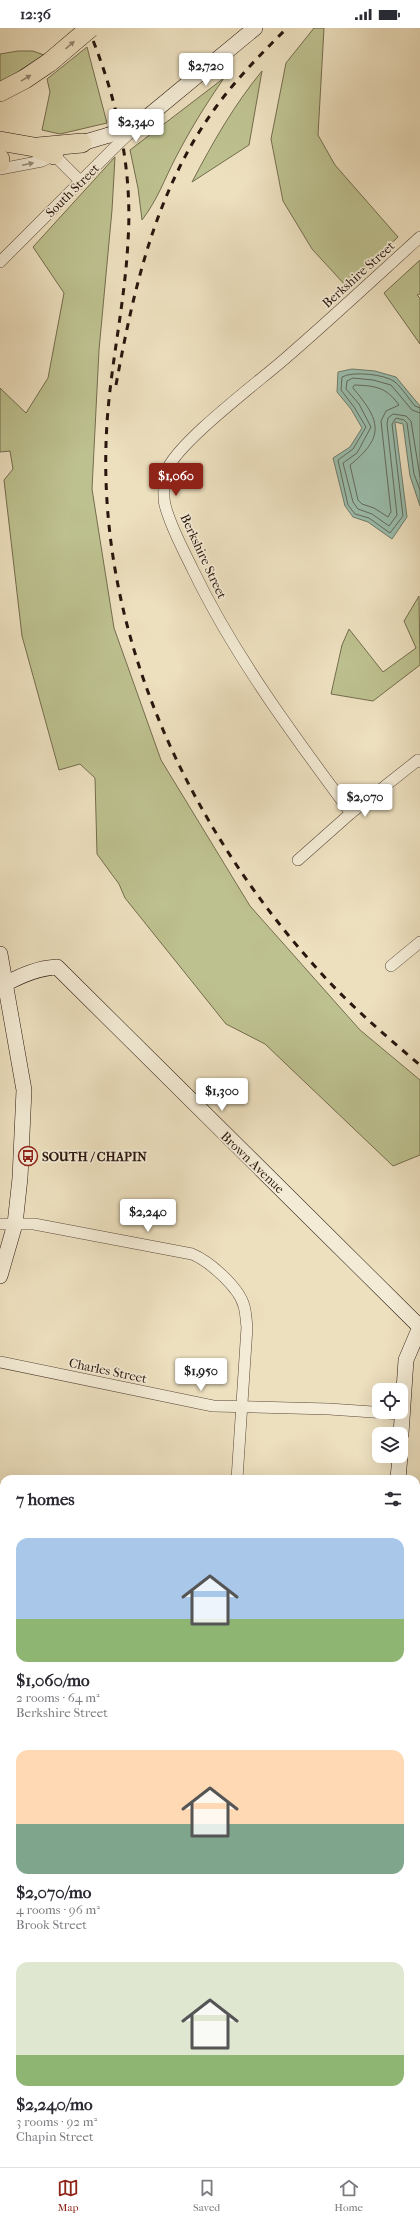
<!DOCTYPE html>
<html lang="en">
<head>
<meta charset="utf-8">
<style>
	:root { --surface:#fff; --page:#f2f2f3; --text:#2b2b33; --muted:#7c7c81; --line:#e1e1e2; --accent:#8f2418 }
	body { margin:0; font-family:"IM FELL French Canon",serif; background:var(--page); color:var(--text); height:100vh; display:flex; flex-direction:column; font-size:15px; white-space:nowrap }
	* { box-sizing:border-box; margin:0 }
	p { font-size:13px; color:var(--muted) }
	.icon { flex:none; width:22px; height:22px; fill:none; stroke:currentColor; stroke-width:2; stroke-linecap:round; stroke-linejoin:round }
	.map { position:relative; flex:1; overflow:hidden }
	.sheet { position:absolute; left:0px; top:1447px; width:420px; height:692px; display:flex; flex-direction:column; background:var(--surface); border-radius:12px 12px 0 0; box-shadow:0 4px 16px #0002 }
	.sheet>* { flex:none }
	.fabs { position:absolute; left:372px; top:1355px; display:grid; gap:8px }
	.fabs a { display:grid; place-items:center; width:36px; height:36px; border-radius:8px; background:var(--surface); box-shadow:0 4px 16px #0002; font-size:20px }
	.price { position:absolute; translate:-50% -34px; padding:0 9px; border-radius:4px; background:#fff; color:#222; font-size:13px; line-height:26px; filter:drop-shadow(0 1px 2px #0008) }
	.price::after { content:''; position:absolute; left:50%; top:24px; width:12px; height:9px; margin-left:-6px; background:inherit; clip-path:polygon(0 0,100% 0,50% 100%) }
	.price.on { background:var(--accent); color:#fff }
	ul { padding:0; list-style:none }
	li { display:grid; align-content:center; gap:8px; height:212px; padding:0 16px }
	li span { display:grid; place-items:center; height:124px; border-radius:12px; color:#555 }
	li>.icon { margin-inline-start:auto }
	span .icon { width:72px; height:72px; fill:#fffc; stroke-width:1 }
	li b { font-size:17px }
	h2 { display:flex; justify-content:space-between; align-items:center; height:48px; padding:0 16px; font-size:17px }
	.status { display:flex; justify-content:space-between; align-items:center; height:28px; padding:0 20px; background:var(--surface); direction:ltr }
	.status svg { height:11px; fill:currentColor }
	.menu { display:flex; justify-content:space-around; align-items:center; height:56px; border-top:1px solid var(--line); background:var(--surface); font-size:11px; color:var(--muted) }
	.menu a { display:grid; justify-items:center; gap:2px }
	.menu .on { color:var(--accent) }
	.map>svg:first-child { display:block }
	.green { fill:#bdc18f; stroke:#746c4e }
	.water { fill:#9abead; stroke:#6d7b6d }
	.lines { fill:none; stroke-linecap:round; stroke-linejoin:round }
	.shore { stroke:#626a5e; stroke-width:1 }
	.street-casing { stroke:#5b483a; stroke-width:12 }
	.secondary-casing { stroke:#2a160e; stroke-width:16 }
	.primary-casing { stroke:#2a160e; stroke-width:18 }
	.highway-casing { stroke:#2a160e; stroke-width:20 }
	.street { stroke:#f3ebd5; stroke-width:11 }
	.secondary { stroke:#f3ebd5; stroke-width:15 }
	.primary { stroke:#ede0bf; stroke-width:17 }
	.highway { stroke:#ede0bf; stroke-width:19 }
	.rail { stroke:#2a160e; stroke-width:3; stroke-dasharray:7 7; stroke-linecap:butt }
	.street-bridge-casing { stroke:#5b483a; stroke-width:12; stroke-linecap:butt }
	.secondary-bridge-casing { stroke:#2a160e; stroke-width:16; stroke-linecap:butt }
	.highway-bridge-casing { stroke:#2a160e; stroke-width:20; stroke-linecap:butt }
	.street-bridge { stroke:#f3ebd5; stroke-width:11 }
	.secondary-bridge { stroke:#f3ebd5; stroke-width:15 }
	.highway-bridge { stroke:#ede0bf; stroke-width:19 }
	.oneway { fill:#95856f }
	.oneway2 { fill:#998b7b }
	.labels { text-anchor:middle; stroke-width:3.5; stroke-linejoin:round; paint-order:stroke }
	.street-label { font-size:13px; fill:#2a160e; stroke:#f3ebd5 }
	.poi-label { font-size:13px; font-weight:bold; fill:#2a160e; stroke:#f3ebd5; text-anchor:start }
</style>
</head>
<body>
<div class="status"><b>12:36</b><svg viewBox="0 0 49 12"><path d="M0 12V9h3v3zM5 12V6h3v6zM10 12V3h3v9zM15 12V0h3v12zM26 1h20v11H26zM47 4h2v5h-2z"/></svg></div>
<div class="map">
<svg width="420" height="2139" viewBox="0 0 420 2139">
	<rect width="100%" height="100%" fill="#ede0bf"/>
	<filter id="stains"><feTurbulence type="fractalNoise" baseFrequency=".005" numOctaves="4"/><feColorMatrix values="0 0 0 0 .2 0 0 0 0 .09 0 0 0 0 .02 0 0 0 .5 -.17"/></filter>
	<radialGradient id="worn" r=".72"><stop offset=".6" stop-color="#630" stop-opacity="0"/><stop offset="1" stop-color="#630" stop-opacity=".3"/></radialGradient>
	<g class="green">
		<polygon points="314,0 324,0 318,107 335,137 398,209 346,258 312,221 283,173 271,111 286,35"/>
		<polygon points="87,19 107,95 60,106 42,102 50,64 47,51"/>
		<polygon points="18,23 33,23 44,27 0,55 0,26"/>
		<path d="M262,43L249,117L192,154C213,114 234,77 262,43Z"/>
		<path d="M224,50C206,76 190,102 176,129C164,152 158,171 142,192L138,160L130,122Z"/>
		<polygon points="115,129 112,182 99,322 92,461 114,600 161,732 250,878 360,1002 420,1052 420,1127 393,1138 265,1016 226,996 125,870 119,856 97,826 95,750 80,736 59,742 22,608 4,452 13,441 10,423 0,424 0,360 26,385 48,350 64,265 33,219"/>
		<polygon points="420,232 420,266 417,267 420,270 420,316 384,265"/>
		<polygon points="419,568 420,637 373,673 331,666 342,617 349,601 383,644 416,620 404,593"/>
		<polygon points="416,1712 420,1713 420,1779 416,1785"/>
	</g>
	<polygon class="water" points="352,341 375,343 396,349 420,378 420,478 410,448 403,396 395,394 407,489 392,511 368,494 353,489 345,478 333,430 350,419 362,400 351,381 337,364 338,344"/>
	<g class="lines">
		<g class="shore">
			<path d="M355,357C376,358 386,359 399,377L386,383L381,393L391,484L388,489L374,480L362,476L358,472L350,437C386,408 380,392 353,360Z"/>
			<path d="M420,380L415,378C409,371 402,360 395,354C385,346 352,343 342,349L341,362L354,379L366,399L353,421L338,432L348,477L355,486L369,490L390,505L403,488L392,396L396,390L404,392L407,395L414,446L420,462"/>
			<polyline points="420,385 412,382 391,357 373,352 353,350 347,353 346,361 359,376 371,399 357,425 343,435 353,474 358,481 372,486 389,498 397,487 387,396 388,390 393,386 406,388 411,393 420,449"/>
		</g>
		<g class="street-casing">
			<g id="street">
				<polyline points="54,127 80,153"/>
				<polyline points="0,141 42,133 56,126"/>
				<polyline points="0,234 116,118"/>
				<path d="M351,785C294,708 235,629 193,542C183,521 171,500 165,477C163,469 164,451 166,444C176,415 261,352 287,329C332,290 376,249 420,209"/>
				<polyline points="298,832 351,785 418,732 420,734"/>
				<polyline points="391,938 420,914"/>
				<path d="M0,1196H34L192,1226C209,1233 239,1259 244,1278C246,1285 246,1292 247,1299L237,1451"/>
				<polyline points="0,1334 213,1378 329,1381 402,1386"/>
				<polyline points="0,1486 4,1487"/>
				<polyline points="416,1800 420,1795"/>
				<polyline points="176,2139 177,2135"/>
				<polyline points="367,2139 369,2135"/>
			</g>
		</g>
		<g class="secondary-casing">
			<g id="secondary">
				<polyline points="140,95 255,0"/>
				<polyline points="82,115 109,107"/>
				<polyline points="0,926 24,1062 20,1150 15,1196 0,1248"/>
				<path d="M5,956C22,947 38,940 57,939L420,1299L406,1332L401,1406"/>
				<polyline points="398,1451 400,1428"/>
			</g>
		</g>
		<g class="primary-casing">
			<g id="primary">
				<polyline points="0,1946 4,1946"/>
				<polyline points="416,1998 420,1999"/>
			</g>
		</g>
		<g class="highway-casing">
			<g id="highway">
				<polyline points="0,64 25,51 50,34"/>
				<polyline points="0,113 34,119 54,127"/>
				<polyline points="38,119 82,115"/>
				<polyline points="0,131 0,135"/>
			</g>
		</g>
		<use href="#street" class="street"/>
		<use href="#secondary" class="secondary"/>
		<use href="#primary" class="primary"/>
		<use href="#highway" class="highway"/>
		<g class="rail">
			<path d="M88,0C116,67 133,139 128,213C125,274 111,334 107,395C94,594 182,788 312,935C344,972 382,1005 420,1037"/>
			<path d="M116,357C134,259 156,161 216,79C237,50 262,25 287,0"/>
		</g>
		<g class="street-bridge-casing">
			<polyline id="street-bridge" points="116,118 136,99"/>
		</g>
		<g class="secondary-bridge-casing">
			<polyline id="secondary-bridge" points="109,107 140,95"/>
		</g>
		<g class="highway-bridge-casing">
			<polyline id="highway-bridge" points="50,34 90,0"/>
		</g>
		<use href="#street-bridge" class="street-bridge"/>
		<use href="#secondary-bridge" class="secondary-bridge"/>
		<use href="#highway-bridge" class="highway-bridge"/>
	</g>
	<defs><path id="oneway-solid" d="M-6-.8H1V-3.2L6.5 0L1 3.2V.8H-6Z"/></defs>
	<g class="oneway">
		<use href="#oneway-solid" transform="translate(70 17) rotate(-41)"/>
		<use href="#oneway-solid" transform="translate(26 50) rotate(-31)"/>
	</g>
	<use class="oneway2" href="#oneway-solid" transform="translate(28 136) rotate(-12)"/>
	<defs>
		<g id="bus-ring" transform="scale(1)"><circle r="9.5" fill="#f3ebd5" stroke="#8f2418" stroke-width="1.5"/><path d="M-5-6H5V4H4V6H2V4H-2V6H-4V4H-5ZM-3.5-4V0h7V-4ZM-3.5 1.2v1.5H-2V1.2ZM2 1.2v1.5H3.5V1.2Z" fill="#8f2418"/></g>
	</defs>
	<g fill-rule="evenodd">
		<use href="#bus-ring" x="28" y="1128"/>
	</g>
	<g class="labels">
		<g class="street-label">
			<text transform="translate(72 162) rotate(-45)" y="5">South Street</text>
			<text transform="translate(358 246) rotate(-42)" y="5">Berkshire Street</text>
			<text transform="translate(204 528) rotate(65)" y="5">Berkshire Street</text>
			<text transform="translate(253 1134) rotate(44)" y="5">Brown Avenue</text>
			<text transform="translate(108 1342) rotate(12)" y="5">Charles Street</text>
		</g>
		<g class="poi-label">
			<text x="42" y="1133">SOUTH / CHAPIN</text>
		</g>
	</g>
	<rect width="100%" height="100%" filter="url(#stains)"/>
	<rect width="100%" height="100%" fill="url(#worn)"/>
</svg>
<div class="fabs">
<a><svg class="icon" aria-label="locate" viewBox="0 0 24 24"><circle cx="12" cy="12" r="6"/><path d="M12 2v4M12 18v4M2 12h4M18 12h4"/></svg></a>
<a><svg class="icon" aria-label="layers" viewBox="0 0 24 24"><path d="M12 4l9 5-9 5-9-5zM3 14l9 5 9-5"/></svg></a>
</div>
<b class="price" style="left:206px;top:59px">$2,720</b>
<b class="price" style="left:136px;top:115px">$2,340</b>
<b class="price on" style="left:176px;top:469px">$1,060</b>
<b class="price" style="left:365px;top:790px">$2,070</b>
<b class="price" style="left:222px;top:1084px">$1,300</b>
<b class="price" style="left:148px;top:1205px">$2,240</b>
<b class="price" style="left:201px;top:1364px">$1,950</b>
<section class="sheet">
<h2>7 homes<svg class="icon" aria-label="filters" viewBox="0 0 24 24"><path d="M4 7h16M4 17h16"/><circle cx="9" cy="7" r="2"/><circle cx="15" cy="17" r="2"/></svg></h2>
<ul>
<li><span style="background:linear-gradient(#a9c7e8 65%,#8fb573 0)"><svg class="icon" aria-label="home" viewBox="0 0 24 24"><path d="M3 11l9-7 9 7M6 9v11h12V9"/></svg></span><div><b>$1,060/mo</b><p>2 rooms · 64 m²</p><p>Berkshire Street</p></div></li>
<li><span style="background:linear-gradient(#ffd9b3 60%,#7fa58c 0)"><svg class="icon" aria-label="home" viewBox="0 0 24 24"><path d="M3 11l9-7 9 7M6 9v11h12V9"/></svg></span><div><b>$2,070/mo</b><p>4 rooms · 96 m²</p><p>Brook Street</p></div></li>
<li><span style="background:linear-gradient(#dfe7d0 75%,#8fb573 0)"><svg class="icon" aria-label="home" viewBox="0 0 24 24"><path d="M3 11l9-7 9 7M6 9v11h12V9"/></svg></span><div><b>$2,240/mo</b><p>3 rooms · 92 m²</p><p>Chapin Street</p></div></li>
</ul>
</section>
</div>
<nav class="menu">
<a class="on"><svg class="icon" aria-label="map" viewBox="0 0 24 24"><path d="M3 6l6-2 6 2 6-2v14l-6 2-6-2-6 2zM9 4v14M15 6v14"/></svg>Map</a>
<a><svg class="icon" aria-label="saved" viewBox="0 0 24 24"><path d="M7 4h10v16l-5-4-5 4z"/></svg>Saved</a>
<a><svg class="icon" aria-label="home" viewBox="0 0 24 24"><path d="M3 11l9-7 9 7M6 9v11h12V9"/></svg>Home</a>
</nav>
</body>
</html>
